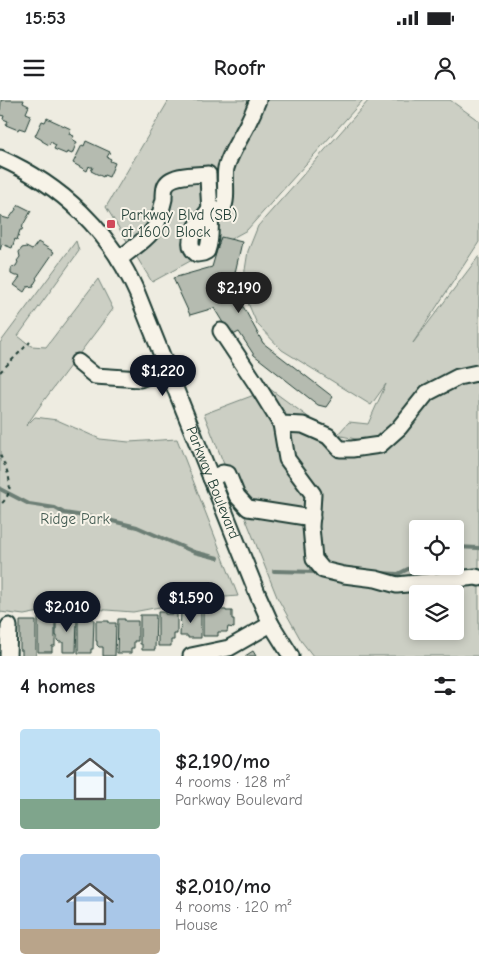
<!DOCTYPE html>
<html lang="en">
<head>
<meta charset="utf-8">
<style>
	:root { --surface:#fff; --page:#f2f2f2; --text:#202124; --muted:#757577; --accent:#111827 }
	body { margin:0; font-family:"Comic Neue",sans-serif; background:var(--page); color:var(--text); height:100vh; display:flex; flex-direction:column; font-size:19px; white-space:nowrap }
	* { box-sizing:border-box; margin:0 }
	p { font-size:16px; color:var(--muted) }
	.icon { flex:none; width:28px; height:28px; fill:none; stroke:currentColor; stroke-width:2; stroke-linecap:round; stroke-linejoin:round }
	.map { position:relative; height:556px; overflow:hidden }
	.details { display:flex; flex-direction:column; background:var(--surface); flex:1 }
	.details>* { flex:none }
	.buttons { position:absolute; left:409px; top:420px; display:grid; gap:10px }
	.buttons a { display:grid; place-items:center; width:55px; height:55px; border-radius:5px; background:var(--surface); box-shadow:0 2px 8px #0003; font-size:25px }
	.price { position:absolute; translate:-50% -42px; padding:0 11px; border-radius:18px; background:var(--accent); color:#fff; font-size:16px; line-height:32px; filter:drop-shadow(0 1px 2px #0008) }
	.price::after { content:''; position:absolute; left:50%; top:30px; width:15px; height:11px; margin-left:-8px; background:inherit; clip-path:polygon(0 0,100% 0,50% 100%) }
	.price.active { background:#222; color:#fff }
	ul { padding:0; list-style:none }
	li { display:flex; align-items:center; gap:15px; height:125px; padding:0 20px }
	li span { display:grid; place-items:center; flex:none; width:140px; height:100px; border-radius:5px; color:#555 }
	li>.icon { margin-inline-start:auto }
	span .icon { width:60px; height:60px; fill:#fffc; stroke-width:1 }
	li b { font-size:21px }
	h2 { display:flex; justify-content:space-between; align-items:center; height:60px; padding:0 20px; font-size:21px }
	.status { display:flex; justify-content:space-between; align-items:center; height:35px; padding:0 25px; background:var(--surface); direction:ltr }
	.status svg { height:14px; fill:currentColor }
	header { display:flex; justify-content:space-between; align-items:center; height:65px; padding:0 20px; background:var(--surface); font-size:22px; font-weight:600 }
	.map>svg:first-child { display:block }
	.green { fill:#cccfc4; stroke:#76867c; fill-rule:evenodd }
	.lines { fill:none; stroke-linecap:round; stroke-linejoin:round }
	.stream { stroke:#6c7e74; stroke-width:4 }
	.building { fill:#b5bbb0; stroke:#1f3d34 }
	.minor-casing { stroke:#1f3d34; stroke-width:19 }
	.path { stroke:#1f3d34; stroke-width:2; stroke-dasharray:4 4; stroke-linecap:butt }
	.minor { stroke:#f7f3e8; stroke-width:15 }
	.poi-dot { fill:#d1495b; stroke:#f7f3e8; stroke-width:2 }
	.labels { text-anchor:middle; stroke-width:4; stroke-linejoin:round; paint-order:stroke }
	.poi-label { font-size:15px; fill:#1f3d34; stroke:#f7f3e8; text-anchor:start }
	.street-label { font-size:15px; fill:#1f3d34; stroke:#f7f3e8 }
	.park-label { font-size:15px; fill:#425a51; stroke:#f7f3e8 }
</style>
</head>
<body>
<div class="status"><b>15:53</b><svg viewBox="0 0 49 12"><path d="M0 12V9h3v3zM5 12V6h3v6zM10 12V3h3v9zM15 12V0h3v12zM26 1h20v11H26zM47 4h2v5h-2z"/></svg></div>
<header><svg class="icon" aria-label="menu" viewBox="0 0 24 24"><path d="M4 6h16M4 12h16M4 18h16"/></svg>Roofr<svg class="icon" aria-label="person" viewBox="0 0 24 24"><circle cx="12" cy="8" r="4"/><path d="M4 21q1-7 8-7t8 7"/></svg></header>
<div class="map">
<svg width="479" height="556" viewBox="0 0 479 556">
	<rect width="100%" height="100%" fill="#eeece1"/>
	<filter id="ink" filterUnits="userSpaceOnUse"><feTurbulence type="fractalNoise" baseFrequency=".02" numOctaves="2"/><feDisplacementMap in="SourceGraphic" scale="10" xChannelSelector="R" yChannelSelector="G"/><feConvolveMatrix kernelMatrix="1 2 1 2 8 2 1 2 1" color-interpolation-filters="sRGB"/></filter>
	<g filter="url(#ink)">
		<g class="green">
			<polygon points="169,0 363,0 247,130 152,182 106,107"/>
			<path d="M369,0H450L479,21V142L413,243L479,156V556H313L302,542L277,497L204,314L270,289L352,349L360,340L337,335L349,322L368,324L386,284L371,305L282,250L257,224L242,189L248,151L258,126ZM418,429H455V466H418ZM418,494H455V531H418Z"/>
			<polygon points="76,141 79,151 18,236 31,246 46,247 98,179 113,209 42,303 26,326 35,317 57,320 100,339 129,342 177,339 238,496 202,499 133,512 66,507 24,515 0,512 0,243"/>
		</g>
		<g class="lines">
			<g class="stream">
				<polyline points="0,389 29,404 55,408 64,413 104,419 137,427 194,452 218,458"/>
				<polyline points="455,447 479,448"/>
				<polyline points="274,471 318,472"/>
				<polyline points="380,473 398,474 418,464"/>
			</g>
		</g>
		<g class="building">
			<polygon points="1,0 24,0 23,3 29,6 26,13 31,15 25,30 19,28 18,30 6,25 8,21 3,19 4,16 0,15"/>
			<polygon points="47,18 71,29 69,34 74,36 72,39 77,42 72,54 67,52 66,54 54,49 56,45 52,43 52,42 51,41 49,45 42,41 42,40 35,36 42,21 45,22"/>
			<polygon points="86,41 110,52 107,57 111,59 110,61 115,63 109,77 104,75 103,77 91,71 93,67 90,67 89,66 87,71 73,63 82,45 84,46"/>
			<polygon points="19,105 31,111 23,125 22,130 20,130 17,140 15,139 12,148 2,144 0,150 0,115 2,116 2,117 9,119"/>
			<polygon points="221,137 242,142 232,186 263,243 333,297 326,307 318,305 254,255 239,232 231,236 214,208 190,215 173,178 212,167"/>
			<polygon points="38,142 54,152 36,178 37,179 34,184 33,184 34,186 27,187 24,192 14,185 20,177 18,176 15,176 11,174 11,170 12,167 16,166 18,162 17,161 20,157 19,152 22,148 26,147 32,150"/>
			<polygon points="203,509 226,510 226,511 232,511 232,519 234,519 234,528 228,527 227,532 218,532 218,536 203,536"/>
			<polygon points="181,511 201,511 201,538 188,538 188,536 180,536"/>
			<polygon points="158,512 165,512 165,514 177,514 177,534 174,534 174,540 171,540 171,546 158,546"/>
			<polygon points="140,515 156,515 155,550 142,550 142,544 140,544"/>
			<polygon points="56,516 69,516 69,518 77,518 76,552 63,552 63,542 59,542 57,540 57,536 56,536"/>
			<polygon points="38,518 55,518 55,546 52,546 52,552 38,552"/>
			<polygon points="78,519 94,519 93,549 91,549 91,553 78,553"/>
			<polygon points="118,519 125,519 125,521 138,521 138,541 134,541 134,548 131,548 131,553 117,553"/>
			<polygon points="20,521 36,521 36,556 22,556 22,550 20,550"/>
			<polygon points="96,521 109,521 109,523 116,523 115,556 103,556 103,547 99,547 97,545 97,541 96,541"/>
			<polygon points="253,551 256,556 245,556"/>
		</g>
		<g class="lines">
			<g class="minor-casing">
				<g id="minor">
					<path id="s1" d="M0,58C61,85 110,131 137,193L258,495L271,524L291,556"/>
					<path d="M119,159C129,151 151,137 156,125C160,117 162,107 164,99C164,95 164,91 165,87C169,74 196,75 208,74C208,95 214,133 207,151L203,153L197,154C181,142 200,122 209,110C214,111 220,111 223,107C228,101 224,77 226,68C230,53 240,39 247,25C251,17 255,8 258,0"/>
					<polyline points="221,231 255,282 281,324 303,325 328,336 340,349 352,349 380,345 399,328 427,293 458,277 477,273 479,274"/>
					<polyline points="78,262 95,276 140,279 168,268"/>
					<polyline points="281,324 287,359 313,394 311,427 314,459 323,470 344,475 376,479 397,485 476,477 479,478"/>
					<polyline points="211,378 223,373 228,374 237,396 248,408 312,418"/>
					<polyline points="8,556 9,526"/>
					<polyline points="191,556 229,548 271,524"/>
				</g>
			</g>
			<g class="path">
				<polyline points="0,272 30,242"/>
				<path d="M0,355C8,371 17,391 0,405"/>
			</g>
			<use href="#minor" class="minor"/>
		</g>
	</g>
	<rect class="poi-dot" x="106" y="119" width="10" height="10" rx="2.5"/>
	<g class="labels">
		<g class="poi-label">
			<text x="121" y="120">Parkway Blvd (SB)<tspan x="121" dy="17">at 1600 Block</tspan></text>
		</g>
		<g class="street-label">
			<text dy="5" stroke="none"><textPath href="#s1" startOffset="401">Parkway Boulevard</textPath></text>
		</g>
		<g class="park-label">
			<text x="75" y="424">Ridge Park</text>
		</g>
	</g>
</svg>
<div class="buttons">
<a><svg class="icon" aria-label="locate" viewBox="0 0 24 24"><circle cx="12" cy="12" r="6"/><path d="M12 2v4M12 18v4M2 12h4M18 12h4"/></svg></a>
<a><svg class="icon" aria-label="layers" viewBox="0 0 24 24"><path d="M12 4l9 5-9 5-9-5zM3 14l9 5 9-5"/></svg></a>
</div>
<b class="price active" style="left:239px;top:214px">$2,190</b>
<b class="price" style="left:163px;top:297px">$1,220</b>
<b class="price" style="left:191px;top:524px">$1,590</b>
<b class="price" style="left:67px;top:533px">$2,010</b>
</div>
<section class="details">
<h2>4 homes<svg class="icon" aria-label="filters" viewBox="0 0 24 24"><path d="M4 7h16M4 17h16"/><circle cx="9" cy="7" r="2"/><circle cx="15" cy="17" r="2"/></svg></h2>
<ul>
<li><span style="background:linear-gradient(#bfe0f5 70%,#7fa58c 0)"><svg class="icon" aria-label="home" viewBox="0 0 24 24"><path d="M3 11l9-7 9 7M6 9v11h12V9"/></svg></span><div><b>$2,190/mo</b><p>4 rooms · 128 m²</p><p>Parkway Boulevard</p></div></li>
<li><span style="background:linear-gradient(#a9c7e8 75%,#b9a48a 0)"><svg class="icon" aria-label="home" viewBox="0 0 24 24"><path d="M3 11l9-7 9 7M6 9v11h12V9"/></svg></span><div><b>$2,010/mo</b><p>4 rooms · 120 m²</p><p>House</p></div></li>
</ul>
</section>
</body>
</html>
